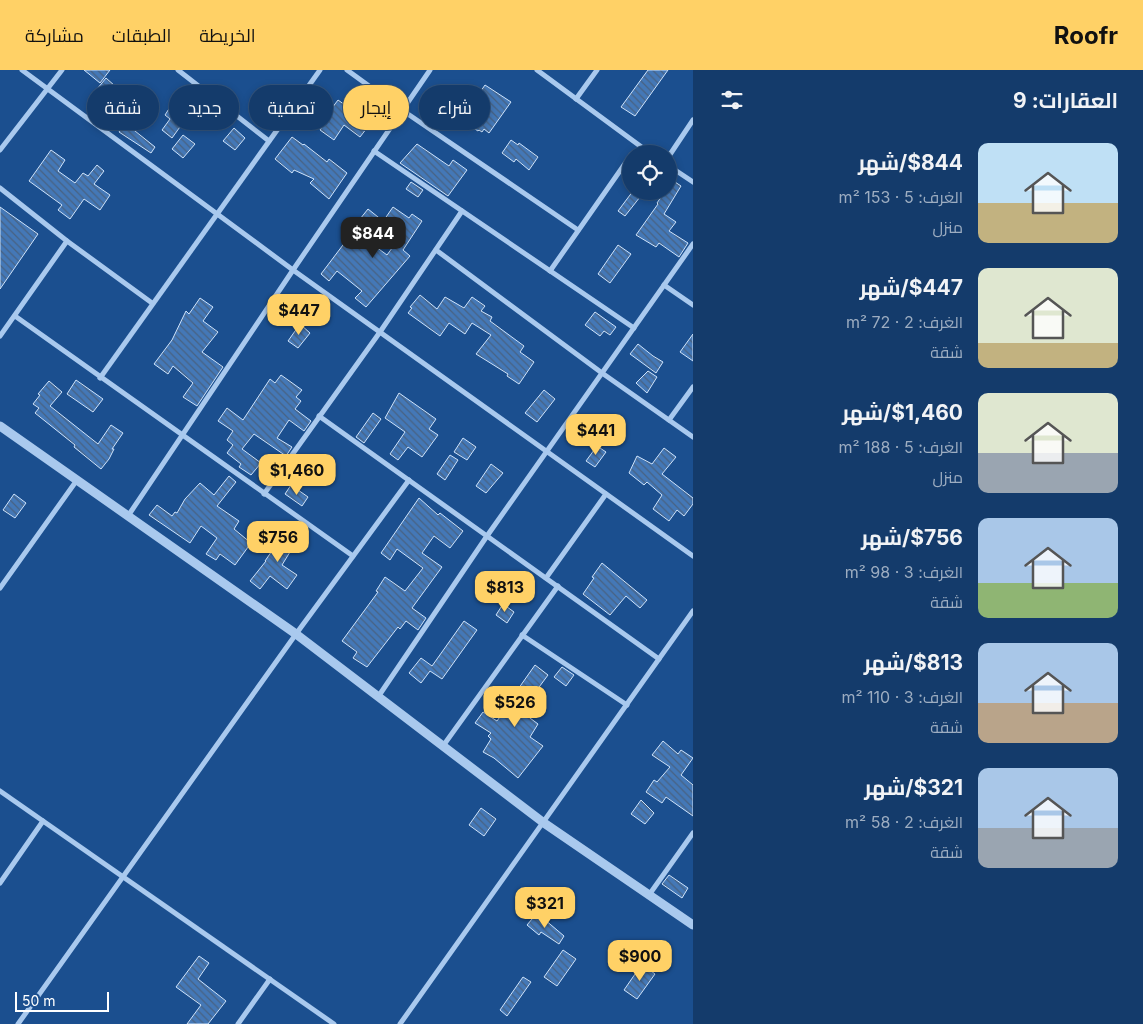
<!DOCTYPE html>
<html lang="ar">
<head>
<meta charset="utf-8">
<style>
	:root { --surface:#143b6b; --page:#1d4271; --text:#f1f3f6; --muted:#9dadc1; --line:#33557e; --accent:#ffd166 }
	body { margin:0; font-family:Inter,Cairo,sans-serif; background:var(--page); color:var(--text); direction:rtl; height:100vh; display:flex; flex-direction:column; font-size:19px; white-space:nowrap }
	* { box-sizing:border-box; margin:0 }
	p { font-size:16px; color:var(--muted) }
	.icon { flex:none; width:28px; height:28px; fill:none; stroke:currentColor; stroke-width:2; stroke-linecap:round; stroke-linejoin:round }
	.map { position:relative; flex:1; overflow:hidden; direction:ltr }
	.side { display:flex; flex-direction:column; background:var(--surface); width:450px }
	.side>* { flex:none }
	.banner { position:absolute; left:15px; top:15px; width:475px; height:45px; direction:rtl; display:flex; gap:10px }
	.tools { position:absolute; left:622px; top:75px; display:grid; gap:10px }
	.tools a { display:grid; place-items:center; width:55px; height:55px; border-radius:50%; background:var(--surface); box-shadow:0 2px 8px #0003,0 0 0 1px var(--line); font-size:25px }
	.scale { position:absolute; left:15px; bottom:12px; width:94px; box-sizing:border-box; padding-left:5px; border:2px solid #fff; border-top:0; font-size:14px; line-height:18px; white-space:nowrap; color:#fff; -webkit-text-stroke:4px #1b4f8f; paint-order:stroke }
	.price { position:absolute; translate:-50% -42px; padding:0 11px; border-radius:10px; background:var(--accent); color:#111; font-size:16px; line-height:32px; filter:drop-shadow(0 1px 2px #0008) }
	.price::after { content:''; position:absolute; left:50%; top:30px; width:15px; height:11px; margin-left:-8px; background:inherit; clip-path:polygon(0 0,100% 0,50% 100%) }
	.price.active { background:#222; color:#fff }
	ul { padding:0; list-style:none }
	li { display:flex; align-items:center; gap:15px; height:125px; padding:0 25px }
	li span { display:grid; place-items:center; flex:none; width:140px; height:100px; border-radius:10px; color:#555 }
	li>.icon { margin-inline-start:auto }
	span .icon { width:60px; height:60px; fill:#fffc; stroke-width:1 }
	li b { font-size:21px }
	h2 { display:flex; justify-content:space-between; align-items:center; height:60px; padding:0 25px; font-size:21px }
	.pill { padding:0 18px; border-radius:22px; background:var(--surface); box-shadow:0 2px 8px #0003,0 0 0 1px var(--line); font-size:18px; line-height:45px }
	.pill.active { background:var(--accent); color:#111 }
	header { display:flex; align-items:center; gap:30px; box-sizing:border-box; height:70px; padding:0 25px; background:var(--accent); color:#111 }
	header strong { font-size:24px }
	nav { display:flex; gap:28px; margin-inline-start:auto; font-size:18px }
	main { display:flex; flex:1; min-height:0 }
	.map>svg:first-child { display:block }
	.building { fill:url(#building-back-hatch); stroke:#cfe3fa }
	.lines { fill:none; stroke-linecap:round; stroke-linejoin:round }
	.minor { stroke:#a9c9ee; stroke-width:5 }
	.tertiary { stroke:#a9c9ee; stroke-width:9 }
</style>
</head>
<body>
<header>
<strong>Roofr</strong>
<nav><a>الخريطة</a><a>الطبقات</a><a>مشاركة</a></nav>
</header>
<main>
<section class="side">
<h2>العقارات: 9<svg class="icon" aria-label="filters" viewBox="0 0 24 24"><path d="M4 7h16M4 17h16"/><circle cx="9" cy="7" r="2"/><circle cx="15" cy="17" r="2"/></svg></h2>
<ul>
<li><span style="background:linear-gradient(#bfe0f5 60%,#c2b280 0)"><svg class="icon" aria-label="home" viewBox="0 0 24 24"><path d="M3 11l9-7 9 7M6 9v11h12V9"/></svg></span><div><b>$844/شهر</b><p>الغرف: 5 · 153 m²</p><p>منزل</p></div></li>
<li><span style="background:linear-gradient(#dfe7d0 75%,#c2b280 0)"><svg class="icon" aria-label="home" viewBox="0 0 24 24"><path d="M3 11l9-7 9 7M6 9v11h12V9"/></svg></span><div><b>$447/شهر</b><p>الغرف: 2 · 72 m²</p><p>شقة</p></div></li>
<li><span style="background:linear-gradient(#dfe7d0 60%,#9aa5b1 0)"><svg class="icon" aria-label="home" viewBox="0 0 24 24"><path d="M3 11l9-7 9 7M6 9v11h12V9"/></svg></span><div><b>$1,460/شهر</b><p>الغرف: 5 · 188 m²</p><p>منزل</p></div></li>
<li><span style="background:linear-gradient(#a9c7e8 65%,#8fb573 0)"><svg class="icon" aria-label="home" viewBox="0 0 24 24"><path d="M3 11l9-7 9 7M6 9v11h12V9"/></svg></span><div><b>$756/شهر</b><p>الغرف: 3 · 98 m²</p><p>شقة</p></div></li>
<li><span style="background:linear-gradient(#a9c7e8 60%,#b9a48a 0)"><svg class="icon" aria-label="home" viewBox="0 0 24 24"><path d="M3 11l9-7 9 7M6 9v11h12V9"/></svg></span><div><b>$813/شهر</b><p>الغرف: 3 · 110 m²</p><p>شقة</p></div></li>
<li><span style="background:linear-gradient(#a9c7e8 60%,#9aa5b1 0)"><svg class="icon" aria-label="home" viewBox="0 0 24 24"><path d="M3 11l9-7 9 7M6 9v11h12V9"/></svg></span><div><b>$321/شهر</b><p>الغرف: 2 · 58 m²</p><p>شقة</p></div></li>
</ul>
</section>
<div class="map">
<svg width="693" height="954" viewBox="0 0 693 954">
	<defs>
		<pattern id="building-back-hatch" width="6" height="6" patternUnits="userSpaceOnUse" patternTransform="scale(1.25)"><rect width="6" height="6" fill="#4478b7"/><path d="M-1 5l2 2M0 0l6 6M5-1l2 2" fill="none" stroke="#486282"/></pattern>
	</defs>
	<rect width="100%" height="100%" fill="#1b4f8f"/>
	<g class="building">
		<polygon points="84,0 110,0 100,13"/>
		<polygon points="648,0 668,0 635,46 621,37"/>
		<polygon points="106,8 115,16 104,33 93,24"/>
		<polygon points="485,15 511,32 489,63 484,59 482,62 479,60 478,61 461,50"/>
		<polygon points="354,22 380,41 360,67 344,55 334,70 320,60 325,52 323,50 338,30 345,35"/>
		<polygon points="185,28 200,39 202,36 214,43 211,47 218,51 213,59 190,43 172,68 162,60 170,49 165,45 174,31 180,35"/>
		<polygon points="132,32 143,41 131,56 120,47"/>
		<polygon points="125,53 155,77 151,83 119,62"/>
		<polygon points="234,58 245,68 235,80 223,71"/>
		<polygon points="183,65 195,74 183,88 172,79"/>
		<polygon points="292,67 303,75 304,74 327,92 329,89 347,103 329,129 310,113 314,109 294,100 292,103 275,89"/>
		<polygon points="511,70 518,75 519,73 538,87 529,100 516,89 514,92 502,83"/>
		<polygon points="417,74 449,96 453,90 467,100 448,126 400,93"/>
		<polygon points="51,80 65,90 58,101 75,113 83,103 88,106 97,95 104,101 94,114 110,125 100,140 84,129 70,149 58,140 62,135 29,111"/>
		<polygon points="411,112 423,120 418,127 406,119"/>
		<polygon points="675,112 681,116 664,144 676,152 669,161 688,173 679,187 659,173 656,177 636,165 658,134 657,133 663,124 665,125"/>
		<polygon points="633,121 640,127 625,146 618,141"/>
		<polygon points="0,137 38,164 0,219"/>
		<polygon points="393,137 409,148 412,144 422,151 403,180 410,186 366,237 355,228 362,221 337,201 329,211 321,204 349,167 364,177 368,171 387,185 403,163 384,150"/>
		<polygon points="368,139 383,151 375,161 360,149"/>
		<polygon points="618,175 631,184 610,213 598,204"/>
		<polygon points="420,225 437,239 445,227 464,238 472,227 485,236 481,241 492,247 490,251 524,276 520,282 534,292 519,314 507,306 508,304 476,284 491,265 472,253 465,264 449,253 440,266 408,243 412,238 410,237"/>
		<polygon points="200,228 213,237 203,251 218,262 202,282 223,297 197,336 183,327 193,313 173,296 168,304 154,294 172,270 186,241 189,244"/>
		<polygon points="595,242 616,257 610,265 604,261 600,266 585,255"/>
		<polygon points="300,254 310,263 298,278 288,271"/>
		<polygon points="693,264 693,291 680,282"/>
		<polygon points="638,274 653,286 663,292 656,303 630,284"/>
		<polygon points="648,301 657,307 647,323 636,313"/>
		<polygon points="281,305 302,320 296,327 301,331 295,339 311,351 304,361 289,350 277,368 292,377 286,386 254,364 242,379 261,393 251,405 239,397 241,394 227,383 233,375 227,370 233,361 218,351 227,338 243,350 270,309 275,313"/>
		<polygon points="76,310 103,329 93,342 67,324"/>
		<polygon points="49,311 62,322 50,336 98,374 111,355 123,363 112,379 114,379 109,389 101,399 74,377 75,375 35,343 39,338 33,334 40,325 38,324"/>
		<polygon points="544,320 555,329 537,352 525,343"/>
		<polygon points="399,323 436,349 429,359 438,365 422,387 408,377 398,390 390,384 405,362 385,348"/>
		<polygon points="373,343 381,349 364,373 356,367"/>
		<polygon points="463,368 476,377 467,390 454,382"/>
		<polygon points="597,376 606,382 595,397 586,391"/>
		<polygon points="664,378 676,387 662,404 693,428 693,434 684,446 677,440 669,451 653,439 662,425 647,412 644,415 629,403 637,386 652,394"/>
		<polygon points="450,385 458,390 445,410 437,404"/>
		<polygon points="491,394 503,403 486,423 476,416"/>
		<polygon points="229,406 236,412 217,436 239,451 234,459 251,473 235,495 220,484 216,490 206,484 217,468 201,456 190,473 149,445 157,435 172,446 175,442 177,443 185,429 200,413 214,425"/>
		<polygon points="291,415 308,427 302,436 285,424"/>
		<polygon points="14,424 26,433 15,448 3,440"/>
		<polygon points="419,428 438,445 440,443 463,461 450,478 434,466 422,483 442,497 412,538 426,548 418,560 406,551 400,559 398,557 367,597 353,588 357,582 342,571 378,522 376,521 385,507 405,521 423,498 397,479 390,490 381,483"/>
		<polygon points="291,457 301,464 282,495 297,505 287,519 270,506 260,519 250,511 266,491 265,491 280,469 282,470"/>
		<polygon points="602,493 647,530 640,538 626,526 610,545 583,524 594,508 592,507"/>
		<polygon points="497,503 510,512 500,527 481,514 486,505 493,509"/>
		<polygon points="503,534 514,542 507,553 496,545"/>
		<polygon points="464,551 477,560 442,609 430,601 421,613 409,603 421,588 432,596"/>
		<polygon points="535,595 548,605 528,632 537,638 530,648 538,654 530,667 543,676 518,708 494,688 483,682 491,669 488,666 491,663 475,653 483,642 497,651 517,623 516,622"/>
		<polygon points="562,597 574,605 566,616 554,607"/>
		<polygon points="663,671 678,684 681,680 693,688 681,705 693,715 693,746 666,727 662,733 646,722 654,710 657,712 670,697 652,685"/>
		<polygon points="641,730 654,743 645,754 631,744"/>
		<polygon points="481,738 496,749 484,766 469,755"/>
		<polygon points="669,805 688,818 682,828 662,814"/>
		<polygon points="537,843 564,866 559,874 541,862 539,865 527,855"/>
		<polygon points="563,880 576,889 557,916 544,907"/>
		<polygon points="199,886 209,893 198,909 226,931 208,954 187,954 201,935 176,917"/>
		<polygon points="642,894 655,904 637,929 624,920"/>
		<polygon points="523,907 531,912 507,946 500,940"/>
	</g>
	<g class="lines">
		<g class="minor">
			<polyline points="22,0 293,200 693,486"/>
			<polyline points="178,0 269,71"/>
			<polyline points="347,0 402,40 578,160"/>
			<polyline points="537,0 651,84"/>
			<polyline points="576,29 597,0"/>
			<polyline points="0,80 62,0"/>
			<polyline points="374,81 634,258"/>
			<polyline points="669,86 693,50"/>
			<polyline points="669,96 693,112"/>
			<polyline points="0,118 67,171 152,233"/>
			<polyline points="436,180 602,303 693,367"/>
			<polyline points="550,201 631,85"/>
			<polyline points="664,215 693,235"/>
			<polyline points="15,246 353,486"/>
			<polyline points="0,266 67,171"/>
			<polyline points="100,308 320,0"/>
			<polyline points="319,346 659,589"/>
			<polyline points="669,350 693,317"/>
			<polyline points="264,424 380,262 462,141"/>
			<polyline points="128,446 293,200 430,0"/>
			<polyline points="546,508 606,424"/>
			<polyline points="0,518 77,410"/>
			<polyline points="522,565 627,635"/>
			<polyline points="378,627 487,466 693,174"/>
			<polyline points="443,676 558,516"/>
			<polyline points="0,721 334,954"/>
			<polyline points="0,813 43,751"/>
			<polyline points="649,825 693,763"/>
			<polyline points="18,954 296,564 409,410"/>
			<polyline points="238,954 270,909"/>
			<polyline points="400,954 693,541"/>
		</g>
		<polyline class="tertiary" points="0,356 296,564 544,753 693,855"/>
	</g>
</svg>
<div class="tools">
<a><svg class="icon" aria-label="locate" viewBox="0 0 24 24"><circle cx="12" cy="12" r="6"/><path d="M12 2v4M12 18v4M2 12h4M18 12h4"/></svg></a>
</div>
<div class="scale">50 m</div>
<b class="price active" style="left:373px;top:189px">$844</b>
<b class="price" style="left:299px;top:266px">$447</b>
<b class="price" style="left:596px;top:386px">$441</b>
<b class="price" style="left:297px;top:426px">$1,460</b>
<b class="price" style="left:278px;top:493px">$756</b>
<b class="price" style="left:505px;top:543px">$813</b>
<b class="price" style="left:515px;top:658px">$526</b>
<b class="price" style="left:545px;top:859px">$321</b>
<b class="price" style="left:640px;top:912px">$900</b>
<div class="banner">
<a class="pill">شراء</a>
<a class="pill active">إيجار</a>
<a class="pill">تصفية</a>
<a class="pill">جديد</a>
<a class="pill">شقة</a>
</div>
</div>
</main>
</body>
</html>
